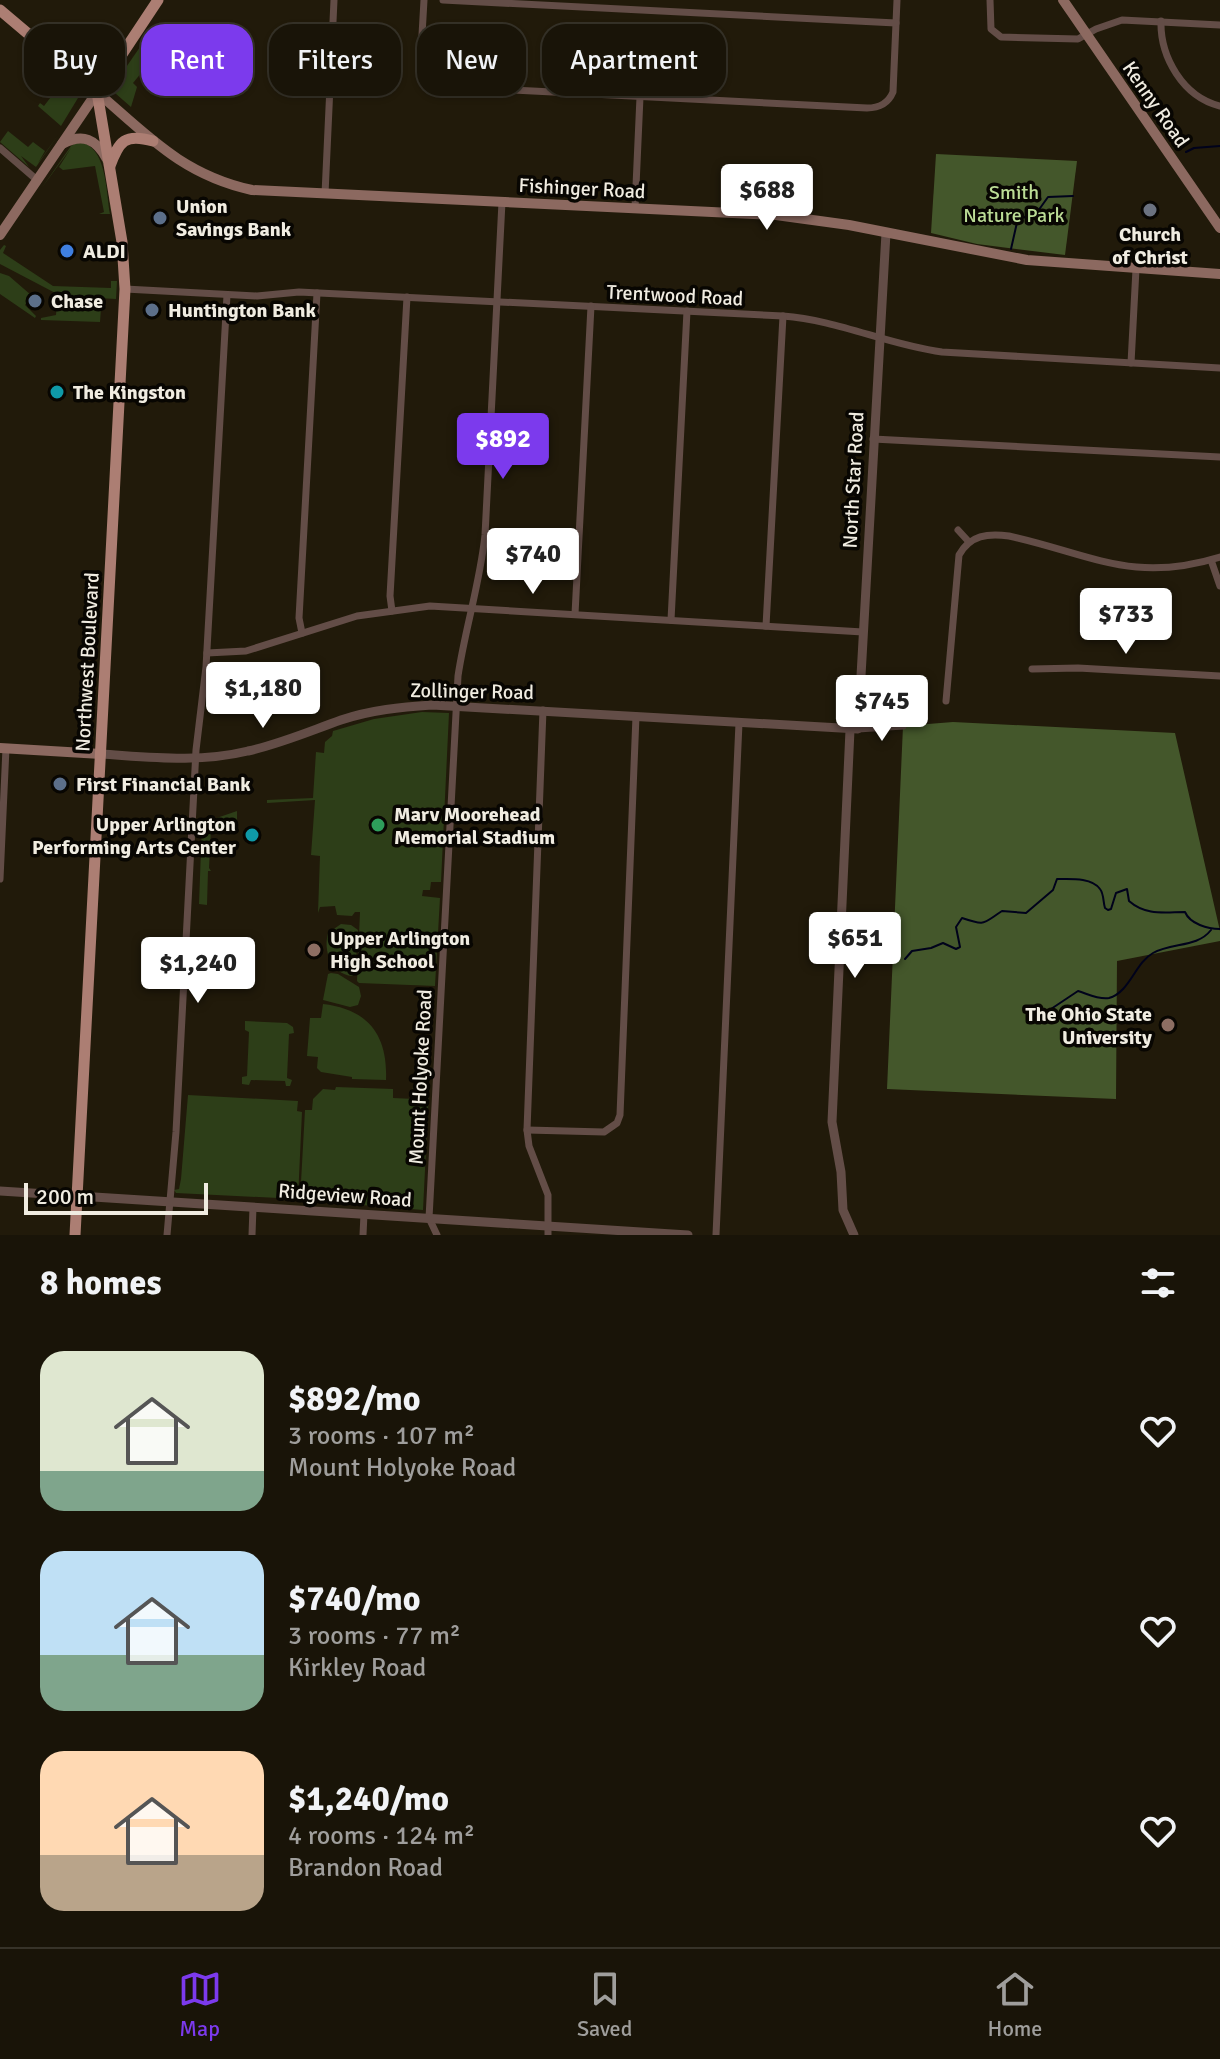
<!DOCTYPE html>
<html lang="en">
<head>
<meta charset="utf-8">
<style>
	:root { --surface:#191408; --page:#262116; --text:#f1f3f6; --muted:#9f9e9c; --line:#373329; --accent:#7c3aed }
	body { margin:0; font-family:Signika,sans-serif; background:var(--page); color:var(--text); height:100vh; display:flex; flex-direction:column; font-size:30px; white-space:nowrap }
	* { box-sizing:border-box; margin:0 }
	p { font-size:26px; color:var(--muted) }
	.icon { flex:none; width:44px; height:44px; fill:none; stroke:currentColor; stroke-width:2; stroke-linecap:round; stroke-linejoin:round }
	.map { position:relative; height:1235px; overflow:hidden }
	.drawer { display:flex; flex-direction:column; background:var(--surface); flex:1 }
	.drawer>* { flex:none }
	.banner { position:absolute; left:24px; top:24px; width:800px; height:72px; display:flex; gap:16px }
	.scale { position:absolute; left:24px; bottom:20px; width:184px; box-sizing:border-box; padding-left:8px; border:4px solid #f0ece1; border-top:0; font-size:22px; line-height:28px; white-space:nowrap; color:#f0ece1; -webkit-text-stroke:6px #080602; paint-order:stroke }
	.price { position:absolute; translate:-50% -68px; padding:0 18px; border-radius:8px; background:#fff; color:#222; font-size:26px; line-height:52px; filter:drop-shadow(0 2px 4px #0008) }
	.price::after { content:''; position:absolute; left:50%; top:48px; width:24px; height:18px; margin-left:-12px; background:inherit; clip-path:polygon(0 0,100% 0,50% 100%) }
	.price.active { background:var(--accent); color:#fff }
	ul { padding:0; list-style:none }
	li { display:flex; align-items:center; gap:24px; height:200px; padding:0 40px }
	li span { display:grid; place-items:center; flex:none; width:224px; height:160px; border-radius:24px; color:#555 }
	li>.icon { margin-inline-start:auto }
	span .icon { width:96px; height:96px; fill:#fffc; stroke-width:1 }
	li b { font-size:34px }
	h2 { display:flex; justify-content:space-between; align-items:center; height:96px; padding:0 40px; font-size:34px }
	.pill { padding:0 28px; border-radius:24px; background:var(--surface); box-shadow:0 2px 6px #0004,0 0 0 2px var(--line); font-size:28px; line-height:72px }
	.pill.active { background:var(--accent); color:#fff }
	.tab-bar { display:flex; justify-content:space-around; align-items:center; height:112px; border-top:2px solid var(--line); background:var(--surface); font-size:22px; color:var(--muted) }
	.tab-bar a { display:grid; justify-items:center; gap:4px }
	.tab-bar .active { color:var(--accent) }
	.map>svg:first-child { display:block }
	.green { fill:#2d3e18 }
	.forest { fill:#44572b }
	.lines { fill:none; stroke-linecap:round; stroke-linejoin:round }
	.stream { stroke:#00021b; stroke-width:2 }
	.minor { stroke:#634d47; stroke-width:7 }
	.tertiary { stroke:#634d47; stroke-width:9 }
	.secondary { stroke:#8c6960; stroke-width:10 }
	.primary { stroke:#ac7e73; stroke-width:11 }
	.worship-dot { fill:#6b7280; stroke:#080602; stroke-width:3 }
	.service-dot { fill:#5c6f8a; stroke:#080602; stroke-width:3 }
	.shop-dot { fill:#3f7fe0; stroke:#080602; stroke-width:3 }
	.culture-dot { fill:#0f9aa8; stroke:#080602; stroke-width:3 }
	.leisure-dot { fill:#2e9e5b; stroke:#080602; stroke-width:3 }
	.education-dot { fill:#8d6e63; stroke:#080602; stroke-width:3 }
	.labels { text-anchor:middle; stroke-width:7; stroke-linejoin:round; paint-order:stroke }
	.street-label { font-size:20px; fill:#f0ece1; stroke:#080602 }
	.park-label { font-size:20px; fill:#bbdc95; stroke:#080602 }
	.poi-label { font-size:20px; font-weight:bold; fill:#f0ece1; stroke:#080602; text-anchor:start }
</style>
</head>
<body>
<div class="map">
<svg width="1220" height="1235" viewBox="0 0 1220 1235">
	<rect width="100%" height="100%" fill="#211a0a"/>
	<g class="green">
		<polygon points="140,47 151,61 133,83 137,87 131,107 115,93 118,79"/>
		<polygon points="46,62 81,93 61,126 38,106 40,103 44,106 57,89 54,87 55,79 44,66"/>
		<polygon points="8,131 28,147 33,142 45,151 38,163 58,135 36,167 21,156 29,167 0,142"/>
		<path d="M79,141L80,144L81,141C107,143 111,193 111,214C108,194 108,147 84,143C107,152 106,192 110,214H99L104,212L95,166L63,170L59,167L71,148L41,189L71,146Z"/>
		<polygon points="4,245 6,246 3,253 53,286 111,288 111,281 117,281 116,299 61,296 0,264 0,250"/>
		<polygon points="0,273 9,276 31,295 25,305 36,316 35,318 0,294"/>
		<polygon points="95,302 101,308 100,322 41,320 41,318 56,315 57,303"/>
		<polygon points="422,712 449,713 441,882 431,882 430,890 423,890 422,896 440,898 435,986 359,983 357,981 360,912 355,912 352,916 337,915 335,906 320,907 318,913 320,856 311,855 315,800 267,803 267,800 313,798 316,752 324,753 325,742 332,736 333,731 374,719"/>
		<polygon points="237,811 237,829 211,828 209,868 211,871 208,871 207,905 199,904 202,823"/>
		<path d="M341,924L351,925L358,930L355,974L352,976C331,974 323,951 328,933Z"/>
		<polygon points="331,973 338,974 359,987 361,996 358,1005 350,1007 323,1000 328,974"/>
		<path d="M323,1004C367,1009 388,1034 386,1080L352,1079V1077L321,1072L317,1068L318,1057L307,1056L310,1018H321Z"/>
		<polygon points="245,1021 287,1023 293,1027 294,1033 289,1034 287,1078 292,1080 290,1086 286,1086 285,1081 251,1080 249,1085 242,1084 242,1077 247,1076 249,1032 245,1030"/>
		<polygon points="336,1087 393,1089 393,1098 415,1099 416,1090 412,1088 429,1089 423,1210 300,1200 305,1110 312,1110 313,1099 323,1089 335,1090"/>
		<polygon points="188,1095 298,1101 297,1111 302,1112 298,1199 176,1193 174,1190 179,1189 181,1179"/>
	</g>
	<g class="forest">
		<polygon points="936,154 1077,161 1065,255 977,244 931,233"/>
		<polygon points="953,722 1175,733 1220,931 1220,941 1117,961 1116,1099 887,1089 903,726"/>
	</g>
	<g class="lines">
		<g class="stream">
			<polyline points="1186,152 1194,148 1220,146"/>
			<polyline points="1011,249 1018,218 1022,216 1030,220 1033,218 1048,197 1073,196"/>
			<path d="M905,959L912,951L931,948L943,943L956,949L960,947L956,927L962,918C986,926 982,924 1002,911L1026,913L1053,890L1057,879C1069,879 1092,877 1100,889C1104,894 1103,902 1105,908L1108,910L1111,909L1116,893L1127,889L1129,901C1146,916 1165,912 1185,912C1190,924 1208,929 1220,929"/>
			<path d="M1039,1017L1078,991C1088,994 1099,1000 1109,998C1130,992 1135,963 1153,953C1172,942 1197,948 1211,930"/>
		</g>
		<g class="minor">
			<path d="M424,0L420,70L425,78L433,86L867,108C879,108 888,104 893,92L897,0"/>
			<polyline points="443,0 896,23"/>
			<polyline points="990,0 991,29 1001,37 1078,39 1096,29 1122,20 1220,25"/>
			<path d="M1161,21C1160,57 1183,97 1220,106"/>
			<polyline points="0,148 37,180"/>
			<polyline points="325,194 334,0"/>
			<polyline points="635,208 640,97"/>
			<path d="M125,289L257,296L299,292L783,316C838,320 888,345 942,352L1220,368"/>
			<polyline points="1131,363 1136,269"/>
			<polyline points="873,439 1220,457"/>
			<polyline points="958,530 969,542"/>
			<polyline points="1211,560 1220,586"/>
			<polyline points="392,611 390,596 407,297"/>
			<polyline points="575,614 591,306"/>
			<polyline points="671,620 687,311"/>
			<polyline points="766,626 783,316"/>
			<polyline points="302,633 299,618 317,293"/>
			<polyline points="207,653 246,651 357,616 430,606 863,632"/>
			<polyline points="1032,669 1078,668 1220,676"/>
			<path d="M946,701L959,555C970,535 988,533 1009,536C1091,554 1132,584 1220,557"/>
			<polyline points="543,710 527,1130 529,1146 548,1195 548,1235"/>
			<polyline points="858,729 903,726"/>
			<polyline points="0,879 6,748"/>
			<polyline points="527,1130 604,1132 617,1123 620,1115 636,716"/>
			<polyline points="167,1235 176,1132 196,750 206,667 227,295"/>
			<polyline points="252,1235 253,1207"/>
			<polyline points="363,1235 364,1214"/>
			<path d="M437,1235L429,1218L458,676C465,629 480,583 485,535L502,202"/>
			<polyline points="716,1235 739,723"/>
		</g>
		<g class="tertiary">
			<polyline points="850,730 832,1122 841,1172 843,1210 854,1235"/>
			<path d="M101,754C150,757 199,763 248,751C280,744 310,731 341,720C371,710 401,707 432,705L858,729L886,233"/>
			<polyline points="0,1191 688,1235"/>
		</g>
		<g class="secondary">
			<polyline points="1063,0 1220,228"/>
			<path d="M62,144C83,133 96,139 107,159"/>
			<path d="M0,235L97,92C148,136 183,175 252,190L776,215L849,225L1027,260L1220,274"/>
			<polyline points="0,748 101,754"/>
		</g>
		<g class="primary">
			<polyline points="0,10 97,92"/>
			<polyline points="97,92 158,0"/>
			<path d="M110,166C119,141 125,133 153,141"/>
			<polyline points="75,1235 125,289 122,242 97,92"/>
		</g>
	</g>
	<circle class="worship-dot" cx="1150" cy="210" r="8"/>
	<g class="service-dot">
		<circle cx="160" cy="218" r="8"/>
		<circle cx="35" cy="301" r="8"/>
		<circle cx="152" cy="310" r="8"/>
		<circle cx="60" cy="784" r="8"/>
	</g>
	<circle class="shop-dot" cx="67" cy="251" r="8"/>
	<g class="culture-dot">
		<circle cx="57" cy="392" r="8"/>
		<circle cx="252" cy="835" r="8"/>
	</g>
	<circle class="leisure-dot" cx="378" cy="825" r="8"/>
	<g class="education-dot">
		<circle cx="314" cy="950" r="8"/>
		<circle cx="1168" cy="1025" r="8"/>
	</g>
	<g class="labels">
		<g class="street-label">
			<text transform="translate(1156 104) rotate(55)" y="7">Kenny Road</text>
			<text transform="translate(582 188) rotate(3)" y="7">Fishinger Road</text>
			<text transform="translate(675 295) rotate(3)" y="7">Trentwood Road</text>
			<text transform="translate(853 480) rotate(-87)" y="7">North Star Road</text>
			<text transform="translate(87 662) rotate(-87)" y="7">Northwest Boulevard</text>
			<text transform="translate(472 691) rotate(1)" y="7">Zollinger Road</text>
			<text transform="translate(420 1077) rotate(-87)" y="7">Mount Holyoke Road</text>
			<text transform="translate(345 1195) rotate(4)" y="7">Ridgeview Road</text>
		</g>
		<g class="park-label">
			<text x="1014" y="199">Smith<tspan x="1014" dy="23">Nature Park</tspan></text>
		</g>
		<g class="poi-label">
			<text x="176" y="213">Union<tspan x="176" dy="23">Savings Bank</tspan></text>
			<text x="1150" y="241" text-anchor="middle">Church<tspan x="1150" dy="23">of Christ</tspan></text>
			<text x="83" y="258">ALDI</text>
			<text x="51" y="308">Chase</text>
			<text x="168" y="317">Huntington Bank</text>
			<text x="73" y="399">The Kingston</text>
			<text x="76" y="791">First Financial Bank</text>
			<text x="394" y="821">Marv Moorehead<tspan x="394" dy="23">Memorial Stadium</tspan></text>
			<text x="236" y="831" text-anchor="end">Upper Arlington<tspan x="236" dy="23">Performing Arts Center</tspan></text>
			<text x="330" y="945">Upper Arlington<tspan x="330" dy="23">High School</tspan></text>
			<text x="1152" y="1021" text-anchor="end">The Ohio State<tspan x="1152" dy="23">University</tspan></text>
		</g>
	</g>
</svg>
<div class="scale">200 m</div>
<b class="price" style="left:767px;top:232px">$688</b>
<b class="price active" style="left:503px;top:481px">$892</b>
<b class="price" style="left:533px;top:596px">$740</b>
<b class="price" style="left:1126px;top:656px">$733</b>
<b class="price" style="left:263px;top:730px">$1,180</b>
<b class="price" style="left:882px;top:743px">$745</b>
<b class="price" style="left:855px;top:980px">$651</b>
<b class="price" style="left:198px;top:1005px">$1,240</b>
<div class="banner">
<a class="pill">Buy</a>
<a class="pill active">Rent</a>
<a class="pill">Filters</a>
<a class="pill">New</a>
<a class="pill">Apartment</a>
</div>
</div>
<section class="drawer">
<h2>8 homes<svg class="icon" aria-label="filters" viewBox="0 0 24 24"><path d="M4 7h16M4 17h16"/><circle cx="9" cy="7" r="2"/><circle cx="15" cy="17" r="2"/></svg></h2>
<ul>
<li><span style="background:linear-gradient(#dfe7d0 75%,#7fa58c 0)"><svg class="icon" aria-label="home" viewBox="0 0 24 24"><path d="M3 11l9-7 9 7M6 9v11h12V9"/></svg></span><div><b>$892/mo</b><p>3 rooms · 107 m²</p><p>Mount Holyoke Road</p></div><svg class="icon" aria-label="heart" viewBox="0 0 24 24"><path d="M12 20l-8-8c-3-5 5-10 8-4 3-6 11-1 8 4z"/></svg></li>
<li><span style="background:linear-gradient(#bfe0f5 65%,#7fa58c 0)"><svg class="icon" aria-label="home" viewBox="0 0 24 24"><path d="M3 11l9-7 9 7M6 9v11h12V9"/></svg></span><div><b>$740/mo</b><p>3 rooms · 77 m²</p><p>Kirkley Road</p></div><svg class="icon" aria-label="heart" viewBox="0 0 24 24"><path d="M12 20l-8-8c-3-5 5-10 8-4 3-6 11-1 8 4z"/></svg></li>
<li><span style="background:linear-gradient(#ffd9b3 65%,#b9a48a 0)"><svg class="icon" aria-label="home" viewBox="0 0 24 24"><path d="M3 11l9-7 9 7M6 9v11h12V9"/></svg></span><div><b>$1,240/mo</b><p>4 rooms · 124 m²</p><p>Brandon Road</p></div><svg class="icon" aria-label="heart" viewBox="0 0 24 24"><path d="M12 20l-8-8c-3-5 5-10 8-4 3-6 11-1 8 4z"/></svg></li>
</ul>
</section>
<nav class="tab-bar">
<a class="active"><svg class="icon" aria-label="map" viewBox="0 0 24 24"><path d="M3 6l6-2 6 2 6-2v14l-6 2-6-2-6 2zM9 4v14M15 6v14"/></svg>Map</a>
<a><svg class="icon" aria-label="saved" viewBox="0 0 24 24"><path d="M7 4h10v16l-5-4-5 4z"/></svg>Saved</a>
<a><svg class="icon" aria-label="home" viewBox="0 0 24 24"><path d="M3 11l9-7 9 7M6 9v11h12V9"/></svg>Home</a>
</nav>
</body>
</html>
